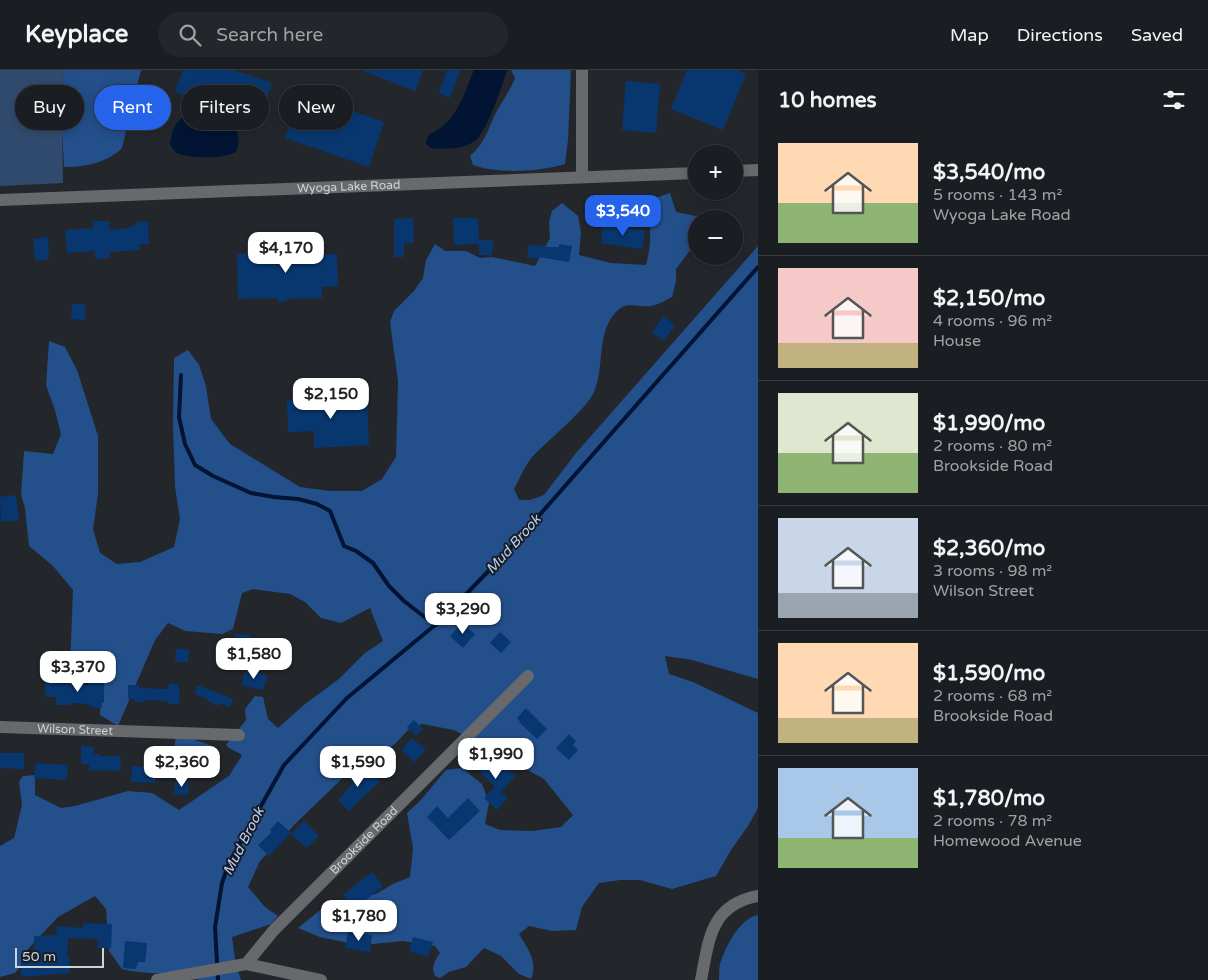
<!DOCTYPE html>
<html lang="en">
<head>
<meta charset="utf-8">
<style>
	:root { --surface:#1a1d21; --page:#23262a; --text:#f1f3f6; --muted:#9fa2a5; --line:#383b3f; --accent:#2563eb }
	body { margin:0; font-family:"Varela Round",sans-serif; background:var(--page); color:var(--text); height:100vh; display:flex; flex-direction:column; font-size:19px; white-space:nowrap }
	* { box-sizing:border-box; margin:0 }
	p { font-size:16px; color:var(--muted) }
	.icon { flex:none; width:28px; height:28px; fill:none; stroke:currentColor; stroke-width:2; stroke-linecap:round; stroke-linejoin:round }
	.map { position:relative; flex:1; overflow:hidden }
	.side { display:flex; flex-direction:column; background:var(--surface); width:450px }
	.side>* { flex:none }
	.top-card { position:absolute; left:15px; top:15px; width:475px; height:45px; display:flex; gap:10px }
	.fabs { position:absolute; left:688px; top:75px; display:grid; gap:10px }
	.fabs a { display:grid; place-items:center; width:55px; height:55px; border-radius:50%; background:var(--surface); box-shadow:0 2px 12px #0003,0 0 0 1px var(--line); font-size:25px }
	.scale { position:absolute; left:15px; bottom:12px; width:89px; box-sizing:border-box; padding-left:5px; border:2px solid #cfd2d6; border-top:0; font-size:14px; line-height:18px; white-space:nowrap; color:#cfd2d6; -webkit-text-stroke:4px #1a1d23; paint-order:stroke }
	.price { position:absolute; translate:-50% -42px; padding:0 11px; border-radius:10px; background:#fff; color:#222; font-size:16px; line-height:32px; filter:drop-shadow(0 1px 2px #0008) }
	.price::after { content:''; position:absolute; left:50%; top:30px; width:15px; height:11px; margin-left:-8px; background:inherit; clip-path:polygon(0 0,100% 0,50% 100%) }
	.price.current { background:var(--accent); color:#fff }
	ul { padding:0; list-style:none }
	li { display:flex; align-items:center; gap:15px; height:125px; padding:0 20px }
	li+li { border-top:1px solid var(--line) }
	li span { display:grid; place-items:center; flex:none; width:140px; height:100px; border-radius:0px; color:#555 }
	li>.icon { margin-inline-start:auto }
	span .icon { width:60px; height:60px; fill:#fffc; stroke-width:1 }
	li b { font-size:21px }
	h2 { display:flex; justify-content:space-between; align-items:center; height:60px; padding:0 20px; font-size:21px }
	.pill { padding:0 18px; border-radius:22px; background:var(--surface); box-shadow:0 2px 12px #0003,0 0 0 1px var(--line); font-size:18px; line-height:45px }
	.pill.current { background:var(--accent); color:#fff }
	header { display:flex; align-items:center; gap:30px; box-sizing:border-box; height:70px; padding:0 25px; background:var(--surface); border-bottom:1px solid var(--line) }
	header strong { font-size:24px }
	nav { display:flex; gap:28px; margin-inline-start:auto; font-size:18px }
	.search { width:350px; height:45px; background:var(--page); display:flex; align-items:center; gap:12px; box-sizing:border-box; padding:0 18px; border-radius:28px; color:var(--muted); font-size:19px }
	main { display:flex; flex:1; min-height:0 }
	.map>svg:first-child { display:block }
	.green { fill:#314b6f }
	.forest { fill:#234f8b }
	.water { fill:#011433 }
	.lines { fill:none; stroke-linecap:round; stroke-linejoin:round }
	.stream { stroke:#011433; stroke-width:4 }
	.building { fill:#083770 }
	.minor { stroke:#67696c; stroke-width:12 }
	.labels { text-anchor:middle; stroke-width:4; stroke-linejoin:round; paint-order:stroke }
	.street-label { font-size:12px; fill:#cfd2d6; stroke:#1a1d23 }
	.water-label { font-size:14px; font-style:italic; fill:#b8d2f5; stroke:#1a1d23 }
</style>
</head>
<body>
<header>
<strong>Keyplace</strong>
<div class="search"><svg class="icon" aria-label="search" viewBox="0 0 24 24"><circle cx="10" cy="10" r="6"/><path d="M15 15l6 6"/></svg>Search here</div>
<nav><a>Map</a><a>Directions</a><a>Saved</a></nav>
</header>
<main>
<div class="map">
<svg width="758" height="910" viewBox="0 0 758 910">
	<rect width="100%" height="100%" fill="#23272c"/>
	<polygon class="green" points="0,0 62,0 65,21 62,61 63,113 0,116"/>
	<g class="forest">
		<path d="M62,0H141L122,78C107,93 85,97 64,97L62,61L65,21Z"/>
		<path d="M511,0H571L568,70L565,94C539,102 498,104 473,95L470,86C487,71 488,57 498,39C504,28 511,19 515,8Z"/>
		<path d="M670,123L676,142L711,149H696V179H691L676,199V211L672,227C666,230 658,235 651,236C637,238 627,230 616,242C596,263 605,297 594,322C585,341 549,369 533,386C525,395 520,408 514,419L519,430H530L544,425L576,383L758,176V609L692,590L665,586L669,604L693,612L758,643V738L748,756L731,780L716,806L672,819L640,810H620L599,813L582,837L576,860L552,861L529,856L519,864C528,879 538,891 531,909L519,904L501,886L484,878L466,897L449,902L440,908L435,906C431,898 434,891 440,883L435,876L403,871L373,874L349,873L320,867L298,858L319,841L338,833L376,824L393,814L410,807L413,778L407,743L420,731L446,700L462,698L482,714L489,733L485,754L500,760L532,761L561,757L573,745L544,709L454,660L422,654L410,658L395,674L348,703L297,752L260,791L248,817L265,837L278,846L271,854L232,867L236,895L241,910H198L201,902C173,904 150,905 122,899L109,881L106,839L95,826L58,847L28,879L25,891L15,903L0,907V776L14,768L22,735L19,712L23,706L35,705V725L61,738L75,736L128,721L152,723L179,740L230,705C233,698 238,693 242,685C236,680 231,681 226,675L246,650L245,639L255,626L263,627L268,649L278,658L305,634L339,609L365,583L383,571L370,538L341,553L321,548L305,532L290,524L253,519L242,523L233,559L222,564L185,561L168,553L155,570L118,656L100,645L101,620L86,608L75,615L65,612L64,605L70,597L73,520L53,496L29,476L25,438L21,425L24,381L53,384L61,364L55,340L46,315L49,271L65,277L77,300L98,366V424L93,459L100,483L117,494L140,492L174,477L180,449L175,417L173,354L174,288L188,280L199,295L206,316L211,349L230,374L300,417L330,421H362L382,409L396,387L398,311L390,252L394,241L414,221L423,208L426,190L435,174L445,181H466L480,188L492,187L535,196L550,168L549,152L552,141L562,133L578,146L581,163L579,185L611,193L646,195C652,173 651,154 646,131Z"/>
		<polygon points="176,667 187,667 215,677 212,690 175,690 173,683"/>
		<path d="M758,845V910H719C719,905 719,899 720,894C725,877 740,848 758,845Z"/>
	</g>
	<g class="water">
		<path d="M474,0H507C502,16 487,61 476,70C464,80 445,79 431,78L426,74C425,63 437,62 444,55C460,41 466,19 474,0Z"/>
		<path d="M195,42L218,47L236,58L239,71L236,82C224,89 190,89 177,83C174,81 172,77 170,74C172,58 178,46 195,42Z"/>
	</g>
	<g class="lines">
		<g class="stream">
			<polyline points="181,305 179,347 185,374 195,395 213,406 251,423 274,427 298,429 317,434 330,441 344,476 356,481 373,493 389,516 404,531 435,555"/>
			<polyline points="218,910 215,857 222,813 229,793 284,695 347,628 441,550 506,483 758,197"/>
		</g>
	</g>
	<g class="building">
		<polygon points="183,0 233,0 272,13 259,50 175,22"/>
		<polygon points="361,0 423,0 415,21"/>
		<polygon points="447,0 460,0 450,28 439,23"/>
		<polygon points="687,0 737,0 746,4 723,60 671,39"/>
		<polygon points="626,11 660,14 656,63 622,60"/>
		<polygon points="301,23 384,52 369,97 285,68"/>
		<polygon points="413,148 414,173 404,173 404,187 394,187 394,149"/>
		<polygon points="453,148 478,148 479,171 479,170 493,170 492,185 479,185 479,174 454,175"/>
		<polygon points="93,151 109,151 110,160 130,158 130,156 137,155 137,152 148,151 149,174 139,174 140,180 110,182 110,188 95,189 95,181 67,183 65,160 93,158"/>
		<polygon points="603,157 645,160 642,179 601,173"/>
		<polygon points="48,167 49,189 35,191 33,169"/>
		<polygon points="529,174 548,177 559,177 559,174 572,176 569,192 539,187 539,189 527,187"/>
		<polygon points="320,176 320,185 337,184 338,216 322,217 322,228 287,229 287,231 278,232 277,228 238,229 237,184 274,183 274,177"/>
		<polygon points="72,234 85,234 85,250 71,249"/>
		<polygon points="664,246 675,255 663,271 652,262"/>
		<polygon points="348,325 360,325 360,328 367,327 369,375 314,378 314,361 288,362 287,330 348,327"/>
		<polygon points="16,425 19,450 1,452 0,427"/>
		<polygon points="462,553 475,564 463,578 450,566"/>
		<polygon points="500,562 511,572 501,583 490,573"/>
		<polygon points="235,564 251,565 250,581 234,580"/>
		<polygon points="176,578 189,580 188,592 175,592"/>
		<polygon points="246,599 268,606 263,620 241,615"/>
		<polygon points="89,608 104,608 104,632 102,633 102,638 89,637 89,634 71,633 71,635 56,635 56,627 45,627 45,612 59,612 59,614 88,615"/>
		<polygon points="169,613 179,614 178,619 180,619 179,634 168,634 168,631 144,630 144,632 135,632 135,629 128,629 128,615 140,615 139,618 168,619"/>
		<polygon points="197,615 233,629 230,637 220,633 219,636 207,631 208,629 195,624"/>
		<polygon points="526,638 547,659 537,669 519,652 520,651 517,648"/>
		<polygon points="414,650 423,659 416,666 407,657"/>
		<polygon points="569,664 576,671 573,675 578,680 569,690 556,678"/>
		<polygon points="412,668 426,680 414,692 401,680"/>
		<polygon points="81,676 94,677 94,684 99,684 99,686 120,686 121,701 89,700 89,694 81,694"/>
		<polygon points="0,683 24,683 24,699 0,698"/>
		<polygon points="492,684 515,706 501,722 508,728 497,740 484,728 495,717 477,699"/>
		<polygon points="185,686 199,688 198,705 184,704"/>
		<polygon points="36,693 68,695 67,710 34,708"/>
		<polygon points="132,696 156,698 155,713 131,712"/>
		<polygon points="353,699 362,707 369,700 380,711 349,741 338,730 353,713 346,706"/>
		<polygon points="175,711 189,712 188,725 174,724"/>
		<polygon points="468,728 480,741 449,770 427,747 437,736 448,748"/>
		<polygon points="278,751 291,763 269,786 258,775 272,762 270,760"/>
		<polygon points="304,751 319,766 307,778 291,764"/>
		<polygon points="372,802 383,816 355,839 343,825"/>
		<polygon points="83,853 112,854 111,878 97,878 98,869 68,868 67,886 69,886 70,903 21,907 21,883 34,883 34,866 56,865 57,856 83,858"/>
		<polygon points="348,862 372,865 370,882 345,878"/>
		<polygon points="413,867 433,872 428,887 409,881"/>
		<polygon points="125,871 147,873 145,892 138,892 136,899 123,898"/>
	</g>
	<g class="lines">
		<g class="minor">
			<polyline points="734,101 758,100"/>
			<polyline points="582,107 582,0"/>
			<path id="s1" d="M0,130L696,103"/>
			<path id="s2" d="M0,657L239,665"/>
			<path id="s3" d="M246,894L274,860L528,606"/>
			<polyline points="157,910 246,894 321,910"/>
			<path d="M701,910C709,870 710,835 758,826"/>
		</g>
	</g>
	<g class="labels">
		<g class="street-label">
			<text dy="4" stroke="none"><textPath href="#s1" startOffset="349">Wyoga Lake Road</textPath></text>
			<text dy="4" stroke="none"><textPath href="#s2" startOffset="75">Wilson Street</textPath></text>
			<text dy="4" stroke="none"><textPath href="#s3" startOffset="171">Brookside Road</textPath></text>
		</g>
		<g class="water-label">
			<text transform="translate(513 474) rotate(-48)" y="5">Mud Brook</text>
			<text transform="translate(243 771) rotate(-63)" y="5">Mud Brook</text>
		</g>
	</g>
</svg>
<div class="fabs">
<a>+</a>
<a>−</a>
</div>
<div class="scale">50 m</div>
<b class="price current" style="left:623px;top:167px">$3,540</b>
<b class="price" style="left:286px;top:204px">$4,170</b>
<b class="price" style="left:331px;top:350px">$2,150</b>
<b class="price" style="left:463px;top:565px">$3,290</b>
<b class="price" style="left:254px;top:610px">$1,580</b>
<b class="price" style="left:78px;top:623px">$3,370</b>
<b class="price" style="left:496px;top:710px">$1,990</b>
<b class="price" style="left:182px;top:718px">$2,360</b>
<b class="price" style="left:358px;top:718px">$1,590</b>
<b class="price" style="left:359px;top:872px">$1,780</b>
<div class="top-card">
<a class="pill">Buy</a>
<a class="pill current">Rent</a>
<a class="pill">Filters</a>
<a class="pill">New</a>
</div>
</div>
<section class="side">
<h2>10 homes<svg class="icon" aria-label="filters" viewBox="0 0 24 24"><path d="M4 7h16M4 17h16"/><circle cx="9" cy="7" r="2"/><circle cx="15" cy="17" r="2"/></svg></h2>
<ul>
<li><span style="background:linear-gradient(#ffd9b3 60%,#8fb573 0)"><svg class="icon" aria-label="home" viewBox="0 0 24 24"><path d="M3 11l9-7 9 7M6 9v11h12V9"/></svg></span><div><b>$3,540/mo</b><p>5 rooms · 143 m²</p><p>Wyoga Lake Road</p></div></li>
<li><span style="background:linear-gradient(#f6c9c9 75%,#c2b280 0)"><svg class="icon" aria-label="home" viewBox="0 0 24 24"><path d="M3 11l9-7 9 7M6 9v11h12V9"/></svg></span><div><b>$2,150/mo</b><p>4 rooms · 96 m²</p><p>House</p></div></li>
<li><span style="background:linear-gradient(#dfe7d0 60%,#8fb573 0)"><svg class="icon" aria-label="home" viewBox="0 0 24 24"><path d="M3 11l9-7 9 7M6 9v11h12V9"/></svg></span><div><b>$1,990/mo</b><p>2 rooms · 80 m²</p><p>Brookside Road</p></div></li>
<li><span style="background:linear-gradient(#c9d6e8 75%,#9aa5b1 0)"><svg class="icon" aria-label="home" viewBox="0 0 24 24"><path d="M3 11l9-7 9 7M6 9v11h12V9"/></svg></span><div><b>$2,360/mo</b><p>3 rooms · 98 m²</p><p>Wilson Street</p></div></li>
<li><span style="background:linear-gradient(#ffd9b3 75%,#c2b280 0)"><svg class="icon" aria-label="home" viewBox="0 0 24 24"><path d="M3 11l9-7 9 7M6 9v11h12V9"/></svg></span><div><b>$1,590/mo</b><p>2 rooms · 68 m²</p><p>Brookside Road</p></div></li>
<li><span style="background:linear-gradient(#a9c7e8 70%,#8fb573 0)"><svg class="icon" aria-label="home" viewBox="0 0 24 24"><path d="M3 11l9-7 9 7M6 9v11h12V9"/></svg></span><div><b>$1,780/mo</b><p>2 rooms · 78 m²</p><p>Homewood Avenue</p></div></li>
</ul>
</section>
</main>
</body>
</html>
